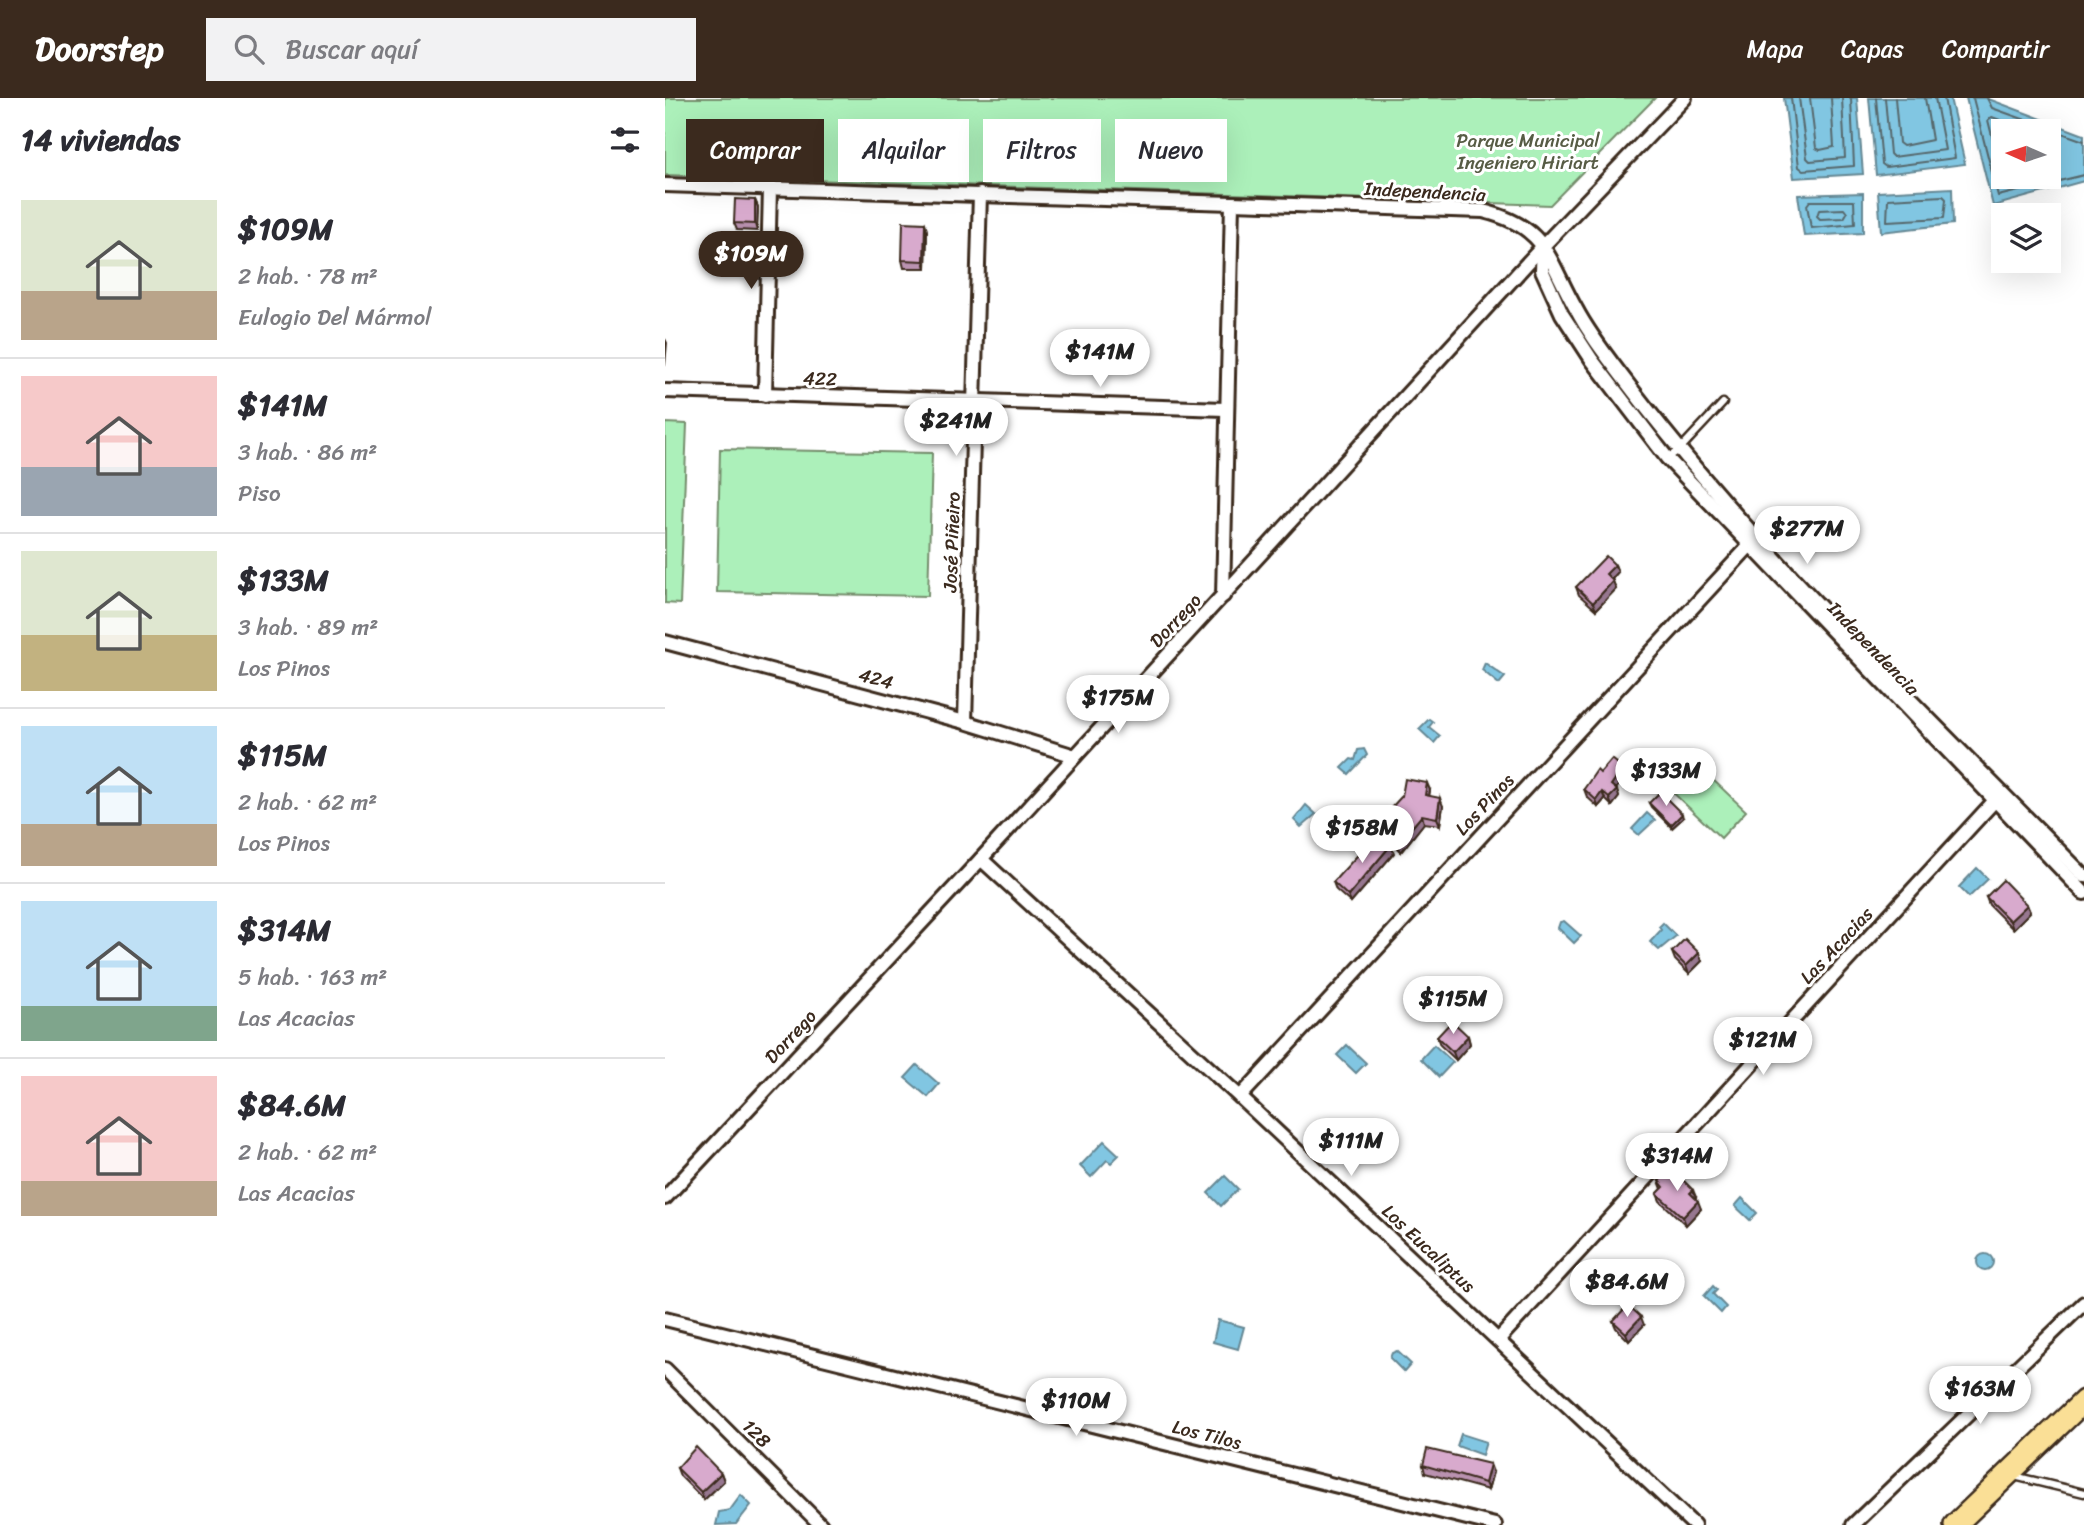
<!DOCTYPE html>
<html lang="es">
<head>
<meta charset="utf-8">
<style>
	:root { --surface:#fff; --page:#f2f2f3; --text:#2b2b33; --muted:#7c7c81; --line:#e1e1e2; --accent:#3b2a1e }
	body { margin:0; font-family:Sriracha,sans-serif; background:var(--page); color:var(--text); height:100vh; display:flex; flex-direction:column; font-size:26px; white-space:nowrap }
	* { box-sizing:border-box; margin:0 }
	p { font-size:23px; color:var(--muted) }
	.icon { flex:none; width:38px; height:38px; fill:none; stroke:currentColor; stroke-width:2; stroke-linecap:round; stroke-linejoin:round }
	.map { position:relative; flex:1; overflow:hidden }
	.panel { display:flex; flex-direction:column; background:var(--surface); width:665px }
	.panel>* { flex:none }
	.guide { position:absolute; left:21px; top:21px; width:665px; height:63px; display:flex; gap:14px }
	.needle { width:46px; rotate:273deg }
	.fabs { position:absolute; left:1326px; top:21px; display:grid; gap:14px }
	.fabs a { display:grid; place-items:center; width:70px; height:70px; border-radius:0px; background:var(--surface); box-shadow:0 7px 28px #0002; font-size:35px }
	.price { position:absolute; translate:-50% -60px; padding:0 16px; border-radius:24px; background:#fff; color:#222; font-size:23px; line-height:46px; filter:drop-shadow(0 2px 4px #0008) }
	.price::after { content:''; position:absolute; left:50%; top:42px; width:21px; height:16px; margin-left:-10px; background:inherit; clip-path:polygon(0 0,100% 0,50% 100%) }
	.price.selected { background:var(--accent); color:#fff }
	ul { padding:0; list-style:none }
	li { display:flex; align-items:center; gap:21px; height:175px; padding:0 21px }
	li+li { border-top:2px solid var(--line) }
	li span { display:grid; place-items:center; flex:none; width:196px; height:140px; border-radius:0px; color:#555 }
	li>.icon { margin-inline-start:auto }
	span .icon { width:84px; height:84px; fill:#fffc; stroke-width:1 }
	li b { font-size:30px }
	h2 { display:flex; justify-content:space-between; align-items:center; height:84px; padding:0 21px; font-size:30px }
	.tag { padding:0 24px; border-radius:0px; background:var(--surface); box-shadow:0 7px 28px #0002; font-size:24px; line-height:63px }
	.tag.selected { background:var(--accent); color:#fff }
	header { display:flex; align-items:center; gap:42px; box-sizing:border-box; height:98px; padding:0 35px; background:var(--accent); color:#fff }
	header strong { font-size:33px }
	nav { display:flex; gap:38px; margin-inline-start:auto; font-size:24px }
	.search { width:490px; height:63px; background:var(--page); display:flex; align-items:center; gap:18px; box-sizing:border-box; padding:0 24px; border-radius:0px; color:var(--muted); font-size:26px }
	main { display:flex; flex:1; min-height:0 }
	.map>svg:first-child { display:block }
	.green { fill:#acf0ba; stroke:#748d6c; stroke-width:2 }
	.water { fill:#81c6e2; stroke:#658894; stroke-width:2; fill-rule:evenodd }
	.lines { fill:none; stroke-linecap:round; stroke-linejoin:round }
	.shore { stroke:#57686c; stroke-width:2 }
	.service-casing { stroke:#3b2a1e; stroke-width:11 }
	.minor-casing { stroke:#3b2a1e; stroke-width:18 }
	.primary-casing { stroke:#3b2a1e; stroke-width:26 }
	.service { stroke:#fff; stroke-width:6 }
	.minor { stroke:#fff; stroke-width:12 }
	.primary { stroke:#fadf96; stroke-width:21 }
	.wall { fill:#ba92b0; stroke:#3b2a1e; stroke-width:2 }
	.shaded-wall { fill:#977790; stroke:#3b2a1e; stroke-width:2 }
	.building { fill:#d8aacd; stroke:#3b2a1e; stroke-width:2 }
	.labels { text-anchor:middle; stroke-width:6; stroke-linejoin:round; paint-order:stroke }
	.park-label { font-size:19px; fill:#575c45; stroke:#fff }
	.street-label { font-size:19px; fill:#3b2a1e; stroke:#fff }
</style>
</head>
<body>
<header>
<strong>Doorstep</strong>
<div class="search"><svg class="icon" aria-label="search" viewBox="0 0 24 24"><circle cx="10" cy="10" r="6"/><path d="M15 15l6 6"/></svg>Buscar aquí</div>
<nav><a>Mapa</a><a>Capas</a><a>Compartir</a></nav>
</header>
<main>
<section class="panel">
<h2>14 viviendas<svg class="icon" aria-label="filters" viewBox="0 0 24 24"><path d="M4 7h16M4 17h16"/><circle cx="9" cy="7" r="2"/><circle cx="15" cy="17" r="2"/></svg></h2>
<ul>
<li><span style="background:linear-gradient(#dfe7d0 65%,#b9a48a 0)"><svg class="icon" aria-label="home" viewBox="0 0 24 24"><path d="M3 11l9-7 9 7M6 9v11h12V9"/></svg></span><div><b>$109M</b><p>2 hab. · 78 m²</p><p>Eulogio Del Mármol</p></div></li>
<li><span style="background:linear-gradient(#f6c9c9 65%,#9aa5b1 0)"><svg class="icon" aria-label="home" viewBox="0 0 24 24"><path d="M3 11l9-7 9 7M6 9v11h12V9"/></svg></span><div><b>$141M</b><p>3 hab. · 86 m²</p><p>Piso</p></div></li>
<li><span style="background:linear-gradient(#dfe7d0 60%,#c2b280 0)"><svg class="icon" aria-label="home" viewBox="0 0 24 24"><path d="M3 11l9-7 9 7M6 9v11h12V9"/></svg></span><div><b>$133M</b><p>3 hab. · 89 m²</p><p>Los Pinos</p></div></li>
<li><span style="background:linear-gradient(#bfe0f5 70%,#b9a48a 0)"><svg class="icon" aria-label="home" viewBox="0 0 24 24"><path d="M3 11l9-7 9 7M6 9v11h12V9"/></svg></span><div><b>$115M</b><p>2 hab. · 62 m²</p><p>Los Pinos</p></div></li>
<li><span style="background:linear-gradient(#bfe0f5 75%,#7fa58c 0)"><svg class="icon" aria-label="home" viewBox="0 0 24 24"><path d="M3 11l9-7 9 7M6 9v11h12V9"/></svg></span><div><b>$314M</b><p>5 hab. · 163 m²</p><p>Las Acacias</p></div></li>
<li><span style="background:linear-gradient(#f6c9c9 75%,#b9a48a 0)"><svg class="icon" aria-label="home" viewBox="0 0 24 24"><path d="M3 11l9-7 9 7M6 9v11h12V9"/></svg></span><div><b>$84.6M</b><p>2 hab. · 62 m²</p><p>Las Acacias</p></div></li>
</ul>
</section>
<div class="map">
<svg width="1419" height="1427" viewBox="0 0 1419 1427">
	<rect width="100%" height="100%" fill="#fff"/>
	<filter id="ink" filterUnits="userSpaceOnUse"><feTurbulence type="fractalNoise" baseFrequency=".0143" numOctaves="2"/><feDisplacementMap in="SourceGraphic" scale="14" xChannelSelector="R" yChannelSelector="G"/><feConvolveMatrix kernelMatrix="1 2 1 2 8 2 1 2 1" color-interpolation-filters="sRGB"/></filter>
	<g filter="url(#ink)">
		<g class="green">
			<polygon points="0,0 990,0 885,107 0,77"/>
			<polygon points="0,325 22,326 15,506 0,505"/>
			<polygon points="55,351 267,355 263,498 52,494"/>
			<polygon points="1027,662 1081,713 1056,740 1002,689"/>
		</g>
		<g class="water">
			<polygon points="1119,0 1192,0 1198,76 1129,80"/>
			<polygon points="1204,0 1285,0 1300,66 1211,77"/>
			<path d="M1301,0H1321L1419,37V83L1328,108ZM1339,33H1384V79H1339Z"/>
			<polygon points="1287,90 1288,126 1216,134 1213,94"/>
			<polygon points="1198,95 1198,135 1139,138 1133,97"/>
			<polygon points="820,565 840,579 834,586 817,572"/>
			<polygon points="764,621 768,624 764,629 775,638 769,645 754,631"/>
			<polygon points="699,651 702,657 684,676 677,670 686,661 690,662 693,652"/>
			<polygon points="641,707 651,716 636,729 629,722"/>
			<polygon points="982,715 990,722 974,737 967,731"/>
			<polygon points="1312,770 1323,781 1304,799 1294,789"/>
			<polygon points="899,823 916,838 909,845 893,830 895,824"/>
			<polygon points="998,825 1011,838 994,852 985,844 996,832 994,829"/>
			<polygon points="682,947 701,965 691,975 672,957"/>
			<polygon points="769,947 788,964 774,979 756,961"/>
			<polygon points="252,967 274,986 263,999 240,980"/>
			<polygon points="439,1043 454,1057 446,1065 442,1062 426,1079 415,1068"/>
			<polygon points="560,1078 573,1091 556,1108 543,1095"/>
			<polygon points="1077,1100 1092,1115 1085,1122 1070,1108"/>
			<circle cx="1320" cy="1164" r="8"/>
			<polygon points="1048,1188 1052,1192 1048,1196 1061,1209 1056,1215 1039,1198"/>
			<polygon points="553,1222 579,1229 573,1251 548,1244"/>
			<polygon points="732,1253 746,1266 739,1274 725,1260 727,1255"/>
			<polygon points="796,1336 821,1344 817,1357 792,1348"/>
			<polygon points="76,1397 86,1407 71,1426 51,1427 54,1414 65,1412"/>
		</g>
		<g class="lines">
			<g class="shore">
				<polyline points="1126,0 1134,69 1138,72 1189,68 1186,0"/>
				<polyline points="1134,0 1142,60 1145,63 1180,60 1177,0"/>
				<polyline points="1145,0 1151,50 1155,52 1169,49 1166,0"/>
				<polyline points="1211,0 1217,66 1221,69 1290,60 1279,0"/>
				<polyline points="1220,0 1225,56 1228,59 1280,52 1270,0"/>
				<polyline points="1230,0 1234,45 1238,48 1267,42 1260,0"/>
				<polyline points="1308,0 1333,98 1419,77"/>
				<polyline points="1322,0 1327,10 1419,43"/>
				<polyline points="1364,33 1327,19 1323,22 1339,86 1374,79"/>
				<polygon points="1278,98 1281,101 1279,120 1222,123 1223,101"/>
				<polygon points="1145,103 1189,103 1190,126 1146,130 1142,107"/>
				<polygon points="1179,111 1182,115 1179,120 1155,121 1152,118 1154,112"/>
			</g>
			<g class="service-casing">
				<g id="service">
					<polyline points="1002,360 1013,353 1058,305"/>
					<polyline points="1349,1378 1419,1395"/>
				</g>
			</g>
			<g class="minor-casing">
				<g id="minor">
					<path d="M0,87L818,113C883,129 882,160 911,211C923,234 940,256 956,277C1092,457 1261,616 1419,778"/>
					<polyline points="878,148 877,172 897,216 927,262 1002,360 1419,795"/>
					<polyline points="0,293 560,311"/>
					<polyline points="100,297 105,90"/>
					<polyline points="558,498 567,105"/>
					<polyline points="0,544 300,624 410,658"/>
					<polyline points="300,624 315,96"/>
					<polyline points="316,761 575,999 1029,1427"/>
					<polyline points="575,999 1089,443"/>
					<polyline points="0,1100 316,761 878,148 1020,0"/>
					<polyline points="0,1221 830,1427"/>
					<polyline points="833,1242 1333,699"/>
					<polyline points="0,1271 156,1427"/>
					<polyline points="1188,1427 1419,1205"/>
				</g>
			</g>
			<g class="primary-casing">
				<polyline id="primary" points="1290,1427 1419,1303"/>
			</g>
			<use href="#service" class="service"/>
			<use href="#minor" class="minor"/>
			<use href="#primary" class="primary"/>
		</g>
		<g class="wall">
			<polygon points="90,102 93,109 92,133 72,132 69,125"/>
			<polygon points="260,125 262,133 261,170 239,170 237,162"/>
			<polygon points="950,467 953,474 947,481 951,491 931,512 914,497 911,489"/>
			<polygon points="935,675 960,678 951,691 954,699 947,708 940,701 933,709 922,699 919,691"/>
			<polygon points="765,692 764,698 778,708 775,727 759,725 736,754 719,738 717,731 728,718 725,711"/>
			<polygon points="984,705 1018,720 1007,730 986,709"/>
			<polygon points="729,755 686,805 671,792 668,784"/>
			<polygon points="1321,799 1362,807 1365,814 1348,831 1324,807"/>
			<polygon points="1007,854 1037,863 1024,876 1010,862"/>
			<polygon points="803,938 805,946 791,962 775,947 772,939"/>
			<polygon points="994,1083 1031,1099 1030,1100 1036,1111 1021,1127 995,1103 992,1096 997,1091"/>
			<polygon points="948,1223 979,1227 964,1243 951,1230"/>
			<polygon points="758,1367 828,1374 823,1392 760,1375"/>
			<polygon points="12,1370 56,1375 59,1383 39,1402 15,1378"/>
		</g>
		<g class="shaded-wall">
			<polygon points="90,102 93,109 92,133 90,126"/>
			<polygon points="260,125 262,133 261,170 259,163"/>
			<polygon points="0,241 2,245 0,267"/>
			<polygon points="950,467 953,474 944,484 941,476"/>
			<polygon points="948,483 951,491 931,512 928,505"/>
			<polygon points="958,670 960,678 949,694 946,687"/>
			<polygon points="762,685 765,692 763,705 760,697"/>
			<polygon points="952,692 954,699 947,708 944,700"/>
			<polygon points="937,694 940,701 933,709 931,702"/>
			<polygon points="775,700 778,708 775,727 772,720"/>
			<polygon points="1017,716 1018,720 1007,730 1006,727"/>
			<polygon points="757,717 759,725 736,754 733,746"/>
			<polygon points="726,747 729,755 686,805 683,798"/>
			<polygon points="1362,807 1365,814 1348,831 1345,823"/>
			<polygon points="1034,855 1037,863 1024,876 1021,868"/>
			<polygon points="803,938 805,946 791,962 788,954"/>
			<polygon points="1028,1092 1031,1099 1028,1103 1025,1095"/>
			<polygon points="1033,1103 1036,1111 1021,1127 1018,1119"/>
			<polygon points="976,1219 979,1227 964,1243 961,1235"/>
			<polygon points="825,1366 828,1374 823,1392 820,1385"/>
			<polygon points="56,1375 59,1383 39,1402 36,1394"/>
		</g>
		<g class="building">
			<polygon points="70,101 90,102 90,126 69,125"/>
			<polygon points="238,124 260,125 259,163 237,162"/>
			<polygon points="941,458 950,467 941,476 948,483 928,505 911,489"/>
			<polygon points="947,661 958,670 946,687 952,692 944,700 937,694 931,702 919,691 932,672 935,675"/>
			<polygon points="740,681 762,685 760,697 775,700 772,720 757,717 733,746 717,731 731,716 725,711 737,698"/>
			<polygon points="995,694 1017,716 1006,727 984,705"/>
			<polygon points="713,735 726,747 683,798 668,784"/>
			<polygon points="1338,782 1362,807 1345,823 1321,799"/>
			<polygon points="1020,841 1034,855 1021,868 1007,854"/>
			<polygon points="787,923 803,938 788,954 772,939"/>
			<polygon points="1006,1070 1028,1092 1025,1095 1033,1103 1018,1119 992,1096 999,1089 994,1083"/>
			<polygon points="963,1207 976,1219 961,1235 948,1223"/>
			<polygon points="31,1349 56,1375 36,1394 12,1370"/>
			<polygon points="762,1351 825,1366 820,1385 758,1367"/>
		</g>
	</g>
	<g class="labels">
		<g class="park-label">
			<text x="863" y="49">Parque Municipal<tspan x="863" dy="22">Ingeniero Hiriart</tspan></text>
		</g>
		<g class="street-label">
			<text transform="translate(760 93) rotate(3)" y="7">Independencia</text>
			<text transform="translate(155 280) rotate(2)" y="7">422</text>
			<text transform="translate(286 444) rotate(-88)" y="7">José Piñeiro</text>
			<text transform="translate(510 522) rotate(-47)" y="7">Dorrego</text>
			<text transform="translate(1209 550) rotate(46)" y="7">Independencia</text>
			<text transform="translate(211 580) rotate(15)" y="7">424</text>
			<text transform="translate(819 706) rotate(-47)" y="7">Los Pinos</text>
			<text transform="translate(1171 847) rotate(-47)" y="7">Las Acacias</text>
			<text transform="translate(125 938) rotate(-47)" y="7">Dorrego</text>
			<text transform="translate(764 1150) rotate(43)" y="7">Los Eucaliptus</text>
			<text transform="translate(92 1335) rotate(45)" y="7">128</text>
			<text transform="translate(542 1336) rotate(14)" y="7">Los Tilos</text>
		</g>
	</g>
</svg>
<div class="fabs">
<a><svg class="needle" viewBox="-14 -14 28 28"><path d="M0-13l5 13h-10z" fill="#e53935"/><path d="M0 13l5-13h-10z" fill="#7c7c81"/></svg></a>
<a><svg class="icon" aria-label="layers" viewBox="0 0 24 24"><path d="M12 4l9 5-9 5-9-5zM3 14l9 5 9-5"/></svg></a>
</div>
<b class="price selected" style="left:86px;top:193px">$109M</b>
<b class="price" style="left:435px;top:291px">$141M</b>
<b class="price" style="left:291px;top:360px">$241M</b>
<b class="price" style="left:1142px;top:468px">$277M</b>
<b class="price" style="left:453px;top:637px">$175M</b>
<b class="price" style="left:1001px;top:710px">$133M</b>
<b class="price" style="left:697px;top:767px">$158M</b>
<b class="price" style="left:788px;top:938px">$115M</b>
<b class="price" style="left:1098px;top:979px">$121M</b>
<b class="price" style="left:686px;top:1080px">$111M</b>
<b class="price" style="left:1012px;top:1095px">$314M</b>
<b class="price" style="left:962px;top:1221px">$84.6M</b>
<b class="price" style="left:1315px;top:1328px">$163M</b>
<b class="price" style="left:411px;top:1340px">$110M</b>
<div class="guide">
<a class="tag selected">Comprar</a>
<a class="tag">Alquilar</a>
<a class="tag">Filtros</a>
<a class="tag">Nuevo</a>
</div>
</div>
</main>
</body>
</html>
